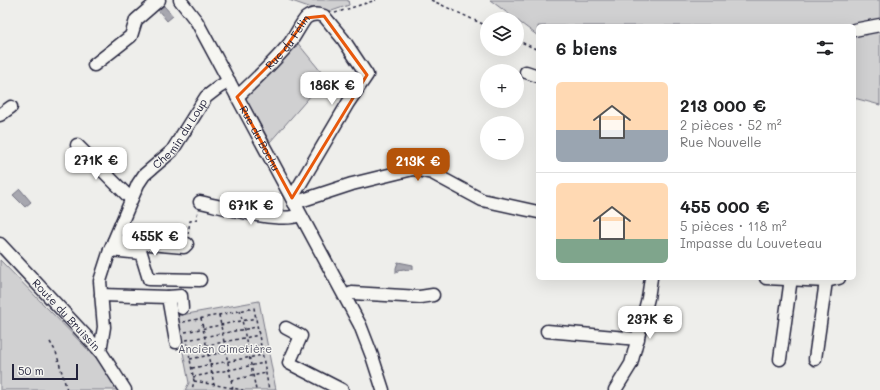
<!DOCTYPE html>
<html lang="fr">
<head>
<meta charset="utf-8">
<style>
	:root { --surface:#fff; --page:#f2f2f2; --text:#202124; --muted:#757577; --line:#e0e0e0; --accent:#b45309 }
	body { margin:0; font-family:Mali,sans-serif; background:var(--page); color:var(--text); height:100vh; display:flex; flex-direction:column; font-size:15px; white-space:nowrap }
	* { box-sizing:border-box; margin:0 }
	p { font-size:13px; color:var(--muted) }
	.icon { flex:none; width:22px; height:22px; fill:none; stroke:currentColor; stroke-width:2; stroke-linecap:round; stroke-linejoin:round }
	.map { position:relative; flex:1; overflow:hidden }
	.sheet { position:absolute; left:536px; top:24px; width:320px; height:256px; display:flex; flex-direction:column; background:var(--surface); border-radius:6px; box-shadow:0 4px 16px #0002 }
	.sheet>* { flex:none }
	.buttons { position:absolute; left:480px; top:12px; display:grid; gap:8px }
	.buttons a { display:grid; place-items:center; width:44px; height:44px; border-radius:50%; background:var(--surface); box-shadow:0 4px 16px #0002; font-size:20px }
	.scale { position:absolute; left:12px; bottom:10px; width:66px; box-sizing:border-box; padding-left:4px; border:2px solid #22223b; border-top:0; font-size:11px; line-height:14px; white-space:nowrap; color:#22223b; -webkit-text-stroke:3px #f6f6f2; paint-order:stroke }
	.price { position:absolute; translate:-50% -34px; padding:0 9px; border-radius:8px; background:#fff; color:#222; font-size:13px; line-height:26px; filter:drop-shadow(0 1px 2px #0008) }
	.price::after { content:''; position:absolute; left:50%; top:24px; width:12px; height:9px; margin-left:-6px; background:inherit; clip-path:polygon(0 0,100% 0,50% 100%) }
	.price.on { background:var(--accent); color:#fff }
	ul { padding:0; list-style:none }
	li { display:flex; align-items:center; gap:12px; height:100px; padding:0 20px }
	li+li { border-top:1px solid var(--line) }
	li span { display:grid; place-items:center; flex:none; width:112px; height:80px; border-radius:6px; color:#555 }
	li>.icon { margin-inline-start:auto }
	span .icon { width:48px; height:48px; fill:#fffc; stroke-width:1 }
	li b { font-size:17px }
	h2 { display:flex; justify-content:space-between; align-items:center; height:48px; padding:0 20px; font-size:17px }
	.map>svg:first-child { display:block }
	.green { fill:#d0d0d1; stroke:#797986 }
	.water { fill:#a7a7af; stroke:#727281 }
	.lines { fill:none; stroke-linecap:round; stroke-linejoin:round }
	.minor-casing { stroke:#22223b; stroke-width:15 }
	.path { stroke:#22223b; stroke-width:1.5; stroke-dasharray:3 3; stroke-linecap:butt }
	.minor { stroke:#f6f6f2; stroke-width:12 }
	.marked { fill:none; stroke:#e8590c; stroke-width:3; stroke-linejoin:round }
	.labels { text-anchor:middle; stroke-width:3; stroke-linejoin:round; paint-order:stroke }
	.street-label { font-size:11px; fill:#22223b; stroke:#f6f6f2 }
	.park-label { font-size:11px; fill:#565668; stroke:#f6f6f2 }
</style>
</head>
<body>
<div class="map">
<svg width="880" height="390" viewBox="0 0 880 390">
	<rect width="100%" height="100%" fill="#eeeeeb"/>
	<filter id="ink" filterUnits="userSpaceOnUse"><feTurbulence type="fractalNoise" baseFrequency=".025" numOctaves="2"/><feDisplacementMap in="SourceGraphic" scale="8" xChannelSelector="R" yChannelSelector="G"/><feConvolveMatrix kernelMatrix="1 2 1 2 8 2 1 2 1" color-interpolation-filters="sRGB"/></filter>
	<g filter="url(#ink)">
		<g class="green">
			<polygon points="289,0 348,0 349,5 326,13"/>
			<polygon points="490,0 880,0 880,105 854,98 854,26 538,26 538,36"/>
			<polygon points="296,41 326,78 270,142 246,99 248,92"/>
			<polygon points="0,260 98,360 117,390 0,390"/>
			<polygon points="259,301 276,390 185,390 189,383 176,316"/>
		</g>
		<g class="water">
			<polygon points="164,6 173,16 167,21 158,10"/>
			<polygon points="20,189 31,202 25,207 13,195"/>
			<polygon points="398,262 413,265 413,269 407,270 404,269 398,270 398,272 396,273 396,268"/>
		</g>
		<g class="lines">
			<g class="minor-casing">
				<g id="minor">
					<path id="s1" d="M180,0L197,22L360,325L372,356L383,390"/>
					<polyline points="854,30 880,25"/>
					<polyline points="94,65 131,36 136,20 159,0"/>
					<polyline points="526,72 538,76"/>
					<path id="s2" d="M237,97C255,80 273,63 289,44C294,38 302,22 306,18C311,14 318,14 324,16L343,39L367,75L348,103L292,198"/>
					<polyline points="0,115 11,107"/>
					<polyline points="77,145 131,199"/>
					<path d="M200,202C223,207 280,224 300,215"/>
					<polyline points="294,203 352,184 413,169 432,173 482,200 538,212"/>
					<polyline points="114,241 184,247 187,244"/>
					<path id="s3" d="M0,244L100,351L125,390"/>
					<polyline points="110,250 141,253 149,279 200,280"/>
					<polyline points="766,278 826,281 839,278"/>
					<polyline points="101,295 168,297 176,342"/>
					<polyline points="345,296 352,293 420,297 433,295"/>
					<polyline points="168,297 181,296 182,308"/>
					<polyline points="286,328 301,336 289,363 342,390"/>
					<polyline points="547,331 638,339"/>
					<path id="s4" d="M100,351L104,327L100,281L110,250L138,184L144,175L172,151L206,97L219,87L229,81"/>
					<polyline points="780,359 791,278"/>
					<polyline points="815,359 826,281"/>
					<polyline points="615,390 631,364 648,298 651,278"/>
				</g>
			</g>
			<g class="path">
				<polyline points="431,0 487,26"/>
				<polyline points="335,13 376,0"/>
				<polyline points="517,40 538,50"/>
				<polyline points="188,234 190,221 196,220 198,211"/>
				<polyline points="240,310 256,390"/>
				<polyline points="219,315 233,390"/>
				<polyline points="201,318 214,385"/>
				<polyline points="183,322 254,308 269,390"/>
				<polyline points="185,332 256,318"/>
				<polyline points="186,340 257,327"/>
				<polyline points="50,342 56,352 67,390"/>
				<polyline points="187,343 194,381 192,390"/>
				<polyline points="188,349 259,335"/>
				<polyline points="190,359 261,345"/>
				<polyline points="192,368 263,355"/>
				<polyline points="193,377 264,363"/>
				<polyline points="232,380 266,373"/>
				<polyline points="194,381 243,390"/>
			</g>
			<use href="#minor" class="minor"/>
		</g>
	</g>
	<path class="marked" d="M324,16L367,75L292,198L237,97L284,50L306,18Z"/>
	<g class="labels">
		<g class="street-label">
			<text dy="4" stroke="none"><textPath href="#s2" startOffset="75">Rue du Félin</textPath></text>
			<text dy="4" stroke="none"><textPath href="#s4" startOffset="241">Chemin du Loup</textPath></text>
			<text dy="4" stroke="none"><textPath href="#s1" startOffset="160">Rue du Bochu</textPath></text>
			<text dy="4" stroke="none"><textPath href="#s3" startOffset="97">Route du Bruissin</textPath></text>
		</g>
		<g class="park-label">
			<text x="225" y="353">Ancien Cimetière</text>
		</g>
	</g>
</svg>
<div class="buttons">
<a><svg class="icon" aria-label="layers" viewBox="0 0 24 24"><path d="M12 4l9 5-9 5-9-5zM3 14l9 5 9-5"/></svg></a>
<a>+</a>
<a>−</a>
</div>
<div class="scale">50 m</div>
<b class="price" style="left:332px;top:106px">186K €</b>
<b class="price" style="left:96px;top:181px">271K €</b>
<b class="price on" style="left:418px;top:182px">213K €</b>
<b class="price" style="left:251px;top:226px">671K €</b>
<b class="price" style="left:155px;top:257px">455K €</b>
<b class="price" style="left:650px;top:340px">237K €</b>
<section class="sheet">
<h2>6 biens<svg class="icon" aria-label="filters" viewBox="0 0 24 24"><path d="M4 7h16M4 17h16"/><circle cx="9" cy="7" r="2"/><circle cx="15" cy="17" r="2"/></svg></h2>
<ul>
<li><span style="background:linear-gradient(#ffd9b3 60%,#9aa5b1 0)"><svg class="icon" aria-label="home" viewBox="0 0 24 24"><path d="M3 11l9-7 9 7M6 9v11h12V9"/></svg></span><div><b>213 000 €</b><p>2 pièces · 52 m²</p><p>Rue Nouvelle</p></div></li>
<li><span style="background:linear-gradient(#ffd9b3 70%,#7fa58c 0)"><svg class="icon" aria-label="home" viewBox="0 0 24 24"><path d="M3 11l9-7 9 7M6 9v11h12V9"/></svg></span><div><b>455 000 €</b><p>5 pièces · 118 m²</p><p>Impasse du Louveteau</p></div></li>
</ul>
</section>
</div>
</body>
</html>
